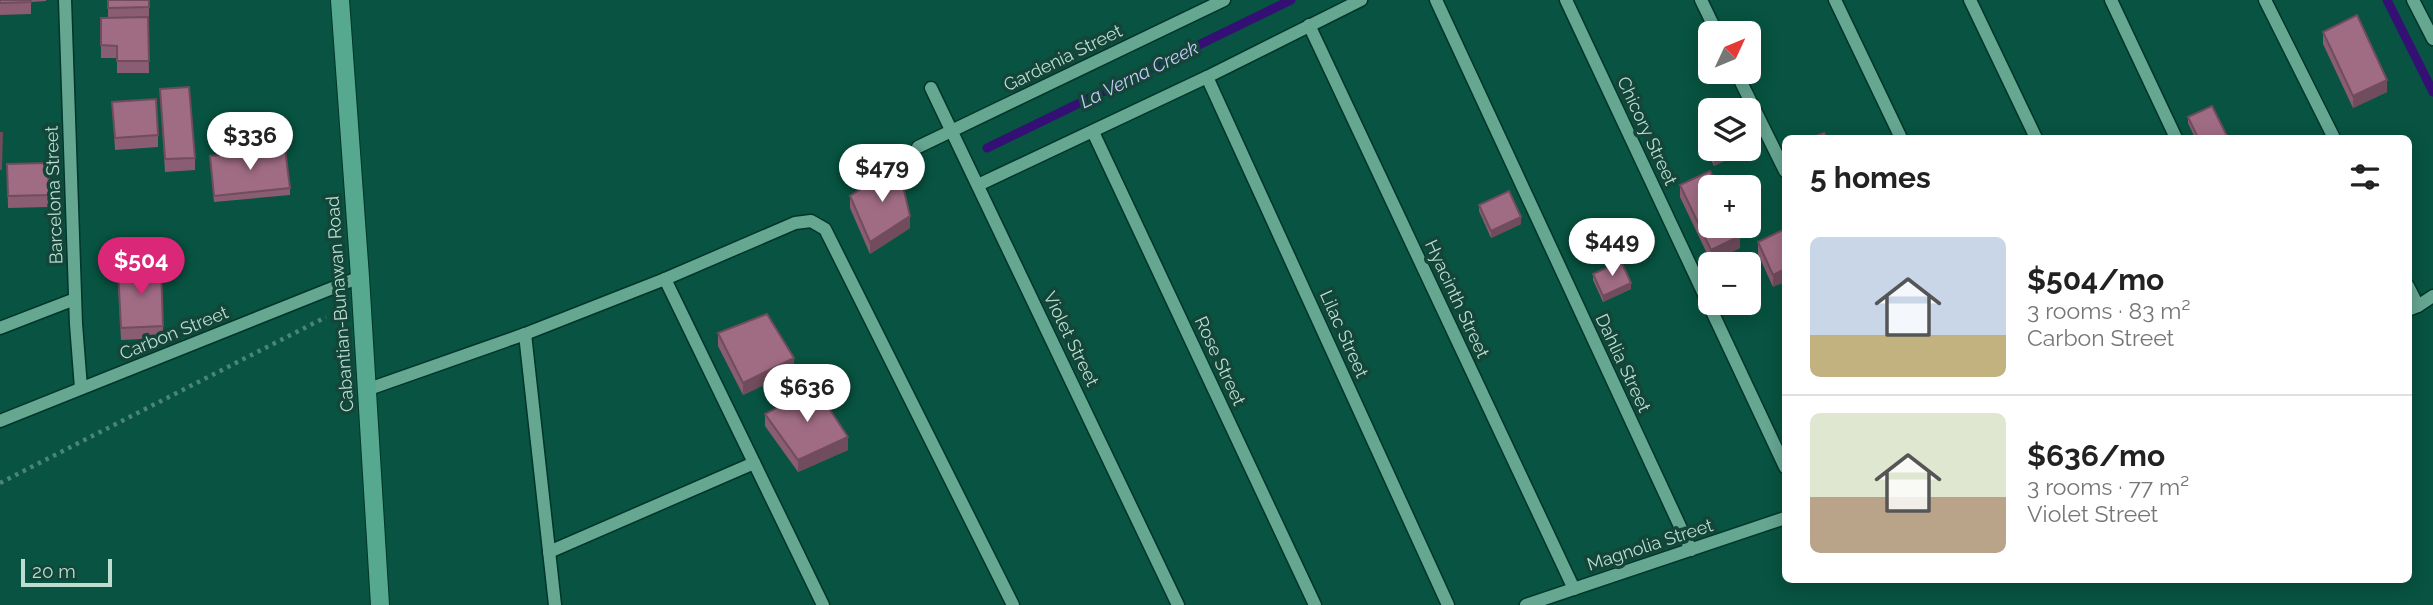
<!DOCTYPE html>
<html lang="en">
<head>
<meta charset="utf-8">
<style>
	:root { --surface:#fff; --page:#f2f2f2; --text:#222; --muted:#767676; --line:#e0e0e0; --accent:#db2777 }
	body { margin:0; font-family:Raleway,sans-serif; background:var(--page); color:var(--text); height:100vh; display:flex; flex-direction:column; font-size:26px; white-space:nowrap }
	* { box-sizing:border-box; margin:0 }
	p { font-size:23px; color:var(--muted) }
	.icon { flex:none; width:38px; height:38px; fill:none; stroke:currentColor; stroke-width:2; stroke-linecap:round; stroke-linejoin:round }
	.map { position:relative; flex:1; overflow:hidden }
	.drawer { position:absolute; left:1782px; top:135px; width:630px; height:448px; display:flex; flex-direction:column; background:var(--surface); border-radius:10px; box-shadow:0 4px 18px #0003 }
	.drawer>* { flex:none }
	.needle { width:46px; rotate:46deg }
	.fabs { position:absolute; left:1698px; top:21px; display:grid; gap:14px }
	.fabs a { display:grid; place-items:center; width:63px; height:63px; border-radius:10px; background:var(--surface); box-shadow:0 4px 18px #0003; font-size:35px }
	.scale { position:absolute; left:21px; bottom:18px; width:91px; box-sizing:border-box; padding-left:7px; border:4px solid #beddd1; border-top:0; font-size:19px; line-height:24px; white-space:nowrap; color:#beddd1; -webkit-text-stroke:5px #134638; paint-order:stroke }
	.price { position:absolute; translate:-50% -60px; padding:0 16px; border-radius:24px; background:#fff; color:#222; font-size:23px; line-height:46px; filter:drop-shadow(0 2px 4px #0008) }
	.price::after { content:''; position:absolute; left:50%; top:42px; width:21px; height:16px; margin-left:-10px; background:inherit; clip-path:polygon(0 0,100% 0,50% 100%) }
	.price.selected { background:var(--accent); color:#fff }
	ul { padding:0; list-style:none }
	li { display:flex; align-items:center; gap:21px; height:175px; padding:0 28px }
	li+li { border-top:2px solid var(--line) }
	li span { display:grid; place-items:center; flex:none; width:196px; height:140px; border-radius:10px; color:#555 }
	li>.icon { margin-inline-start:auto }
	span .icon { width:84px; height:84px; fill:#fffc; stroke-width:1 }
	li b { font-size:30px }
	h2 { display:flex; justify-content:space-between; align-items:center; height:84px; padding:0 28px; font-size:30px }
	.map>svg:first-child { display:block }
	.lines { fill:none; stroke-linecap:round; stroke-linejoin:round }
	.stream { stroke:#340f74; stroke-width:9 }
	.minor-casing { stroke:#003629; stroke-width:15 }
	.major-casing { stroke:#003629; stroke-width:20 }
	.path { stroke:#4b8576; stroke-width:4.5; stroke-dasharray:3.5 5; stroke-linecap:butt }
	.minor { stroke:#66a792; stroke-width:12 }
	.major { stroke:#56a88f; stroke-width:18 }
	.wall { fill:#8a5d72 }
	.shaded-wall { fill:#704c5c }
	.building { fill:#a06c84; stroke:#704c5c; stroke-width:2 }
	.labels { text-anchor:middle; stroke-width:7; stroke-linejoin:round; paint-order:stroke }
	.street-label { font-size:18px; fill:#beddd1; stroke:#134638 }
	.water-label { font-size:19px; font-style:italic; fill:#ccc5fa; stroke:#134638 }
</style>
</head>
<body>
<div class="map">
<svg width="2433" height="605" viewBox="0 0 2433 605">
	<rect width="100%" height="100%" fill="#085341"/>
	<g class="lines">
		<g class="stream">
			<polyline points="2387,0 2433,92"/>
			<polyline points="987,148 1291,0"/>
		</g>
		<g class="minor-casing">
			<g id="minor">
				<polyline points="65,0 76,324 81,388"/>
				<polyline points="1436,0 1691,550"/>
				<polyline points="1566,0 1785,467"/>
				<polyline points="1701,0 1717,33"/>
				<polyline points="1835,0 1901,138"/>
				<polyline points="1970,0 2036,138"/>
				<polyline points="2111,0 2176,138"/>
				<polyline points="2265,0 2334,138"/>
				<polyline points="2413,0 2433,39"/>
				<polyline points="1309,25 1574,589"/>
				<polyline points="1736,72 1785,171"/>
				<polyline points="1207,77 1448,605"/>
				<polyline points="931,88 1178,605"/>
				<polyline points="1093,132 1315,605"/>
				<polyline points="918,147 1224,0"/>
				<polyline points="978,185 1207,77 1361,0"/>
				<polyline points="665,279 823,605"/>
				<polyline points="2408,286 2418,306"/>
				<polyline points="2408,310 2418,306 2433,296"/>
				<polyline points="0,328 75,299"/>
				<polyline points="525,334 555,605"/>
				<polyline points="366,390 525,334 665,279 795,223 811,221 825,229 1013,605"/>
				<polyline points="0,421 360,277"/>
				<polyline points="549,552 754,463"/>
				<polyline points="1526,605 1785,518"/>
			</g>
		</g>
		<g class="major-casing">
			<polyline id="major" points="340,0 360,277 380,605"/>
		</g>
		<polyline class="path" points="0,483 326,317"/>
		<use href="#minor" class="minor"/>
		<use href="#major" class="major"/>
	</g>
	<g class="wall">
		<polygon points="0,0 46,0 46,1 31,2 31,14 0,15"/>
		<polygon points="108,0 149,7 149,19 148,19 149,73 117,73 117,58 101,58 101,18 108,18"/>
		<polygon points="2323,32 2387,92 2353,108 2323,44"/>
		<polygon points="160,89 195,158 195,170 165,172"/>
		<polygon points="112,102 158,135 158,147 115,150"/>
		<polygon points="2188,117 2228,138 2195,138 2188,123"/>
		<polygon points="1710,118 1710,149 1745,149 1745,151 1714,166 1700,135 1700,123"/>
		<polygon points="210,156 290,188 290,195 214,202"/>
		<polygon points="48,163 49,207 8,208 7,164"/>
		<polygon points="1680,185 1740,248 1711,262 1680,197"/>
		<polygon points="850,196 910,228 870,254 850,208"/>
		<polygon points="1479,205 1521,224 1491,238 1479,211"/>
		<polygon points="1785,229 1773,287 1758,254 1758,242"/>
		<polygon points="1593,274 1631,289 1603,302 1593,280"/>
		<polygon points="118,280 163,326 163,338 121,340"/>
		<polygon points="718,333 794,371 743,395 718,346"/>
		<polygon points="765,414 848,450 798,472 765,426"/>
	</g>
	<g class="shaded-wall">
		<polygon points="2387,80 2387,92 2353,108 2353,96"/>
		<polygon points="1724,149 1745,149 1745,151 1714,166 1714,153"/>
		<polygon points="910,216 910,228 870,254 870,242"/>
		<polygon points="1521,217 1521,224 1491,238 1491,231"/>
		<polygon points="1740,236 1740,248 1711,262 1711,250"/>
		<polygon points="1785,269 1785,282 1773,287 1773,275"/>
		<polygon points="1631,283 1631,289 1603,302 1603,296"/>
		<polygon points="794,358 794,371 743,395 743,383"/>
		<polygon points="848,437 848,450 798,472 798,460"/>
	</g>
	<g class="building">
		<polygon points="0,0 31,0 31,2 0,3"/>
		<polygon points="108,0 149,0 149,7 108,8"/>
		<polygon points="2357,15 2387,80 2353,96 2323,32"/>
		<polygon points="148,17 149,61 117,61 117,46 101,45 101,18"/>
		<polygon points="189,87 195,158 165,159 160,89"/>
		<polygon points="156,99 158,135 115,138 112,102"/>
		<polygon points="2212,106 2228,138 2198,138 2188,117"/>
		<polygon points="1710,118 1710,145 1700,123"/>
		<polygon points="0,133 2,133 1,169 0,169"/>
		<polygon points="1824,133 1827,138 1812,138"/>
		<polygon points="285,149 290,188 214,196 210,156"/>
		<polygon points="1712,149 1724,149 1714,153"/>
		<polygon points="48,163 49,195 8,196 7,164"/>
		<polygon points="898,165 910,216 870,242 850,196"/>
		<polygon points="1710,171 1718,187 1710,187 1710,226 1736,226 1740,236 1711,250 1680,185"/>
		<polygon points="1509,191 1521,217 1491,231 1479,205"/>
		<polygon points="1785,229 1785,269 1773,275 1758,242"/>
		<polygon points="1621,261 1631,283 1603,296 1593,274"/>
		<polygon points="161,267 163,326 121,328 118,268"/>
		<polygon points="767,314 794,358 743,383 718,333"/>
		<polygon points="815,387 848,437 798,460 765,414"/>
	</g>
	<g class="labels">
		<g class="street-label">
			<text transform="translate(1063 58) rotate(-26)" y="6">Gardenia Street</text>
			<text transform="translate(1647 131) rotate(65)" y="6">Chicory Street</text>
			<text transform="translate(54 195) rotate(-92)" y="6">Barcelona Street</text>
			<text transform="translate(1457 299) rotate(65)" y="6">Hyacinth Street</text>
			<text transform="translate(340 304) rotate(-94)" y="6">Cabantian-Bunawan Road</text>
			<text transform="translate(174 333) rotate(-22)" y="6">Carbon Street</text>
			<text transform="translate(1344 334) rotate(66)" y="6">Lilac Street</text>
			<text transform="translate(1071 339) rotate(64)" y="6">Violet Street</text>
			<text transform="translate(1220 361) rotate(65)" y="6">Rose Street</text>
			<text transform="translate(1623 363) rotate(65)" y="6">Dahlia Street</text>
			<text transform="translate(1650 545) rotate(-18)" y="6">Magnolia Street</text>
		</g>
		<g class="water-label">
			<text transform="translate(1139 74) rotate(-26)" y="7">La Verna Creek</text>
		</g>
	</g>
</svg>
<div class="fabs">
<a><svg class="needle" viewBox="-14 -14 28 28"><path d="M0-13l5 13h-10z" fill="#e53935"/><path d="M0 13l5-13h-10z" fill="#767676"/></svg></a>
<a><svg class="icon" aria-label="layers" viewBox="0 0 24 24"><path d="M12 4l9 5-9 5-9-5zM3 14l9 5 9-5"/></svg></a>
<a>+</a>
<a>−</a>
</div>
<div class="scale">20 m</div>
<b class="price" style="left:250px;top:172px">$336</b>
<b class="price" style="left:882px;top:204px">$479</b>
<b class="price" style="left:1612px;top:278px">$449</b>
<b class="price selected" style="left:141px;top:297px">$504</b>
<b class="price" style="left:807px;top:424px">$636</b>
<section class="drawer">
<h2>5 homes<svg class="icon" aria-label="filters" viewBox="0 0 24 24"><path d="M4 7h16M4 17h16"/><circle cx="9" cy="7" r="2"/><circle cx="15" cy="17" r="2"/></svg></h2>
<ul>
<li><span style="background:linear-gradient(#c9d6e8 70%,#c2b280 0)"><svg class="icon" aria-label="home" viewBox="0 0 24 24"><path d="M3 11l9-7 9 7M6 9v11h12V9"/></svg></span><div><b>$504/mo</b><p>3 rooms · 83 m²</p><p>Carbon Street</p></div></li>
<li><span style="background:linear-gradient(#dfe7d0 60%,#b9a48a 0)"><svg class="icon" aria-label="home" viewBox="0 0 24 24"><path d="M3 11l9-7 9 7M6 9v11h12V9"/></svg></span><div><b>$636/mo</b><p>3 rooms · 77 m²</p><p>Violet Street</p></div></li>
</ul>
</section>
</div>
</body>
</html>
